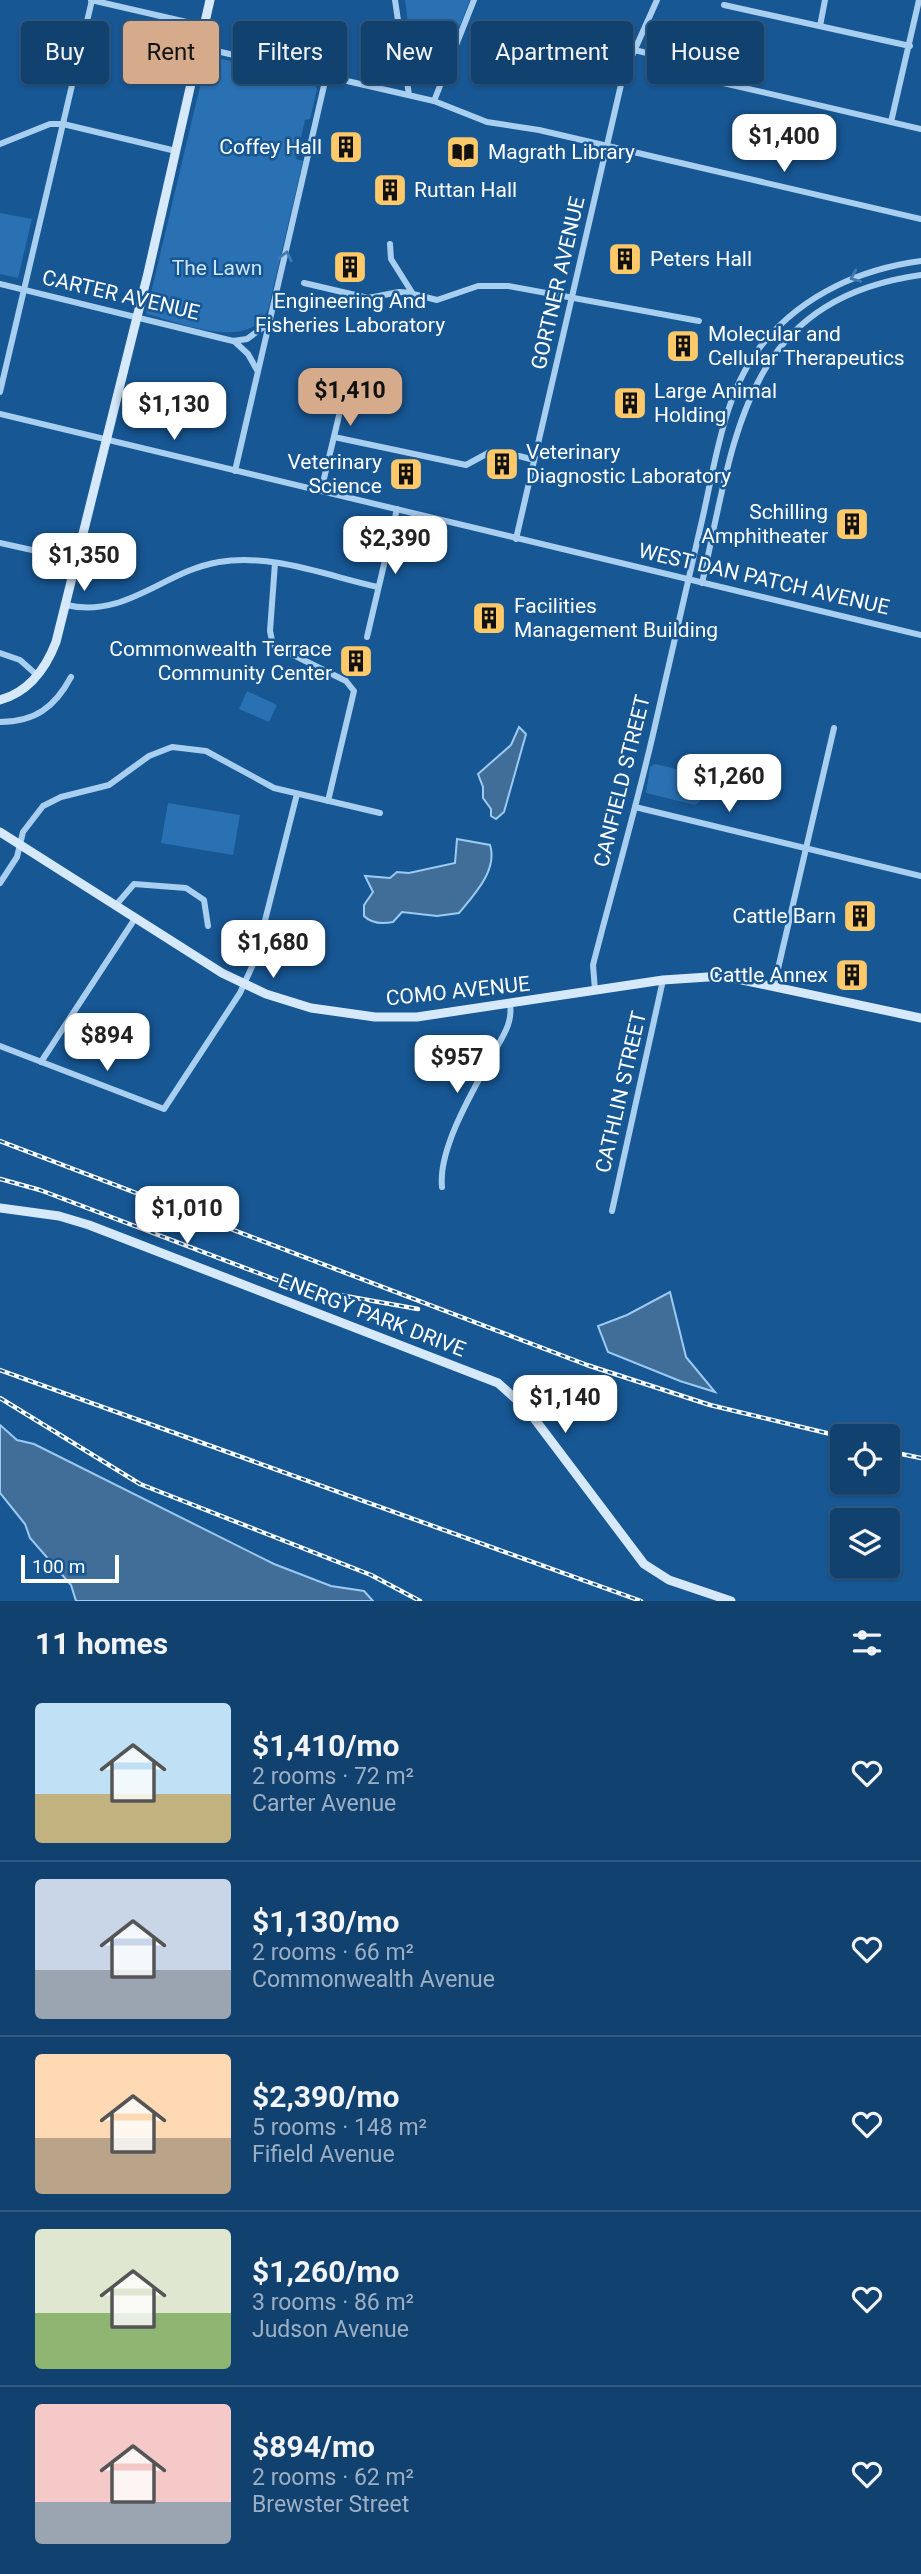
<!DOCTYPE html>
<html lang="en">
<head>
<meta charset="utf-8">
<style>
	:root { --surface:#11416f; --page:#1a4874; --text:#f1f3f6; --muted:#9cafc3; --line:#305a82; --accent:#d6ab8b }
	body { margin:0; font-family:Roboto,sans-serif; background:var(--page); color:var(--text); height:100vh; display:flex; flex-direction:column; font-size:26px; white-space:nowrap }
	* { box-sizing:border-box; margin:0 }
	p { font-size:23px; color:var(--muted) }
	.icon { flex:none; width:38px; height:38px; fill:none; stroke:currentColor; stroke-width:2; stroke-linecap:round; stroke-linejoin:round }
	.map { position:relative; height:1601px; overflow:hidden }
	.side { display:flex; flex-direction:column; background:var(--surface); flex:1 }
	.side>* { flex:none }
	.top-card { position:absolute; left:21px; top:21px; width:880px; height:63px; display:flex; gap:14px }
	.controls { position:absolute; left:830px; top:1424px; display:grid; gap:14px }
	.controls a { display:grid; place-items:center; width:70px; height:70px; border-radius:7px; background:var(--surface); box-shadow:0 2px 5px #0004,0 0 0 2px var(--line); font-size:35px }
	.scale { position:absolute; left:21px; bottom:18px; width:98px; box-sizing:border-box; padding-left:7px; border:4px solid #fff; border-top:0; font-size:19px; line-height:24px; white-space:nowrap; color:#fff; -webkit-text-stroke:5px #175794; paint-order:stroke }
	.price { position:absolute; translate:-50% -60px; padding:0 16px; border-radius:14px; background:#fff; color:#222; font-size:23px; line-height:46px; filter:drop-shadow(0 2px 4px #0008) }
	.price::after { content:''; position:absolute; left:50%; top:42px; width:21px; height:16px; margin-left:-10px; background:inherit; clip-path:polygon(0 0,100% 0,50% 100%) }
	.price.selected { background:var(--accent); color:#111 }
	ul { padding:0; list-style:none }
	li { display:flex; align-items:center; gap:21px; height:175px; padding:0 35px }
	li+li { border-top:2px solid var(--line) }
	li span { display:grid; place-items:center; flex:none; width:196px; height:140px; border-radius:7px; color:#555 }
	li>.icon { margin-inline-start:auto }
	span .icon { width:84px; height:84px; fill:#fffc; stroke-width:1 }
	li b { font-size:30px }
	h2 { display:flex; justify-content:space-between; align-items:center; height:84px; padding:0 35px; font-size:30px }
	.pill { padding:0 24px; border-radius:7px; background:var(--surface); box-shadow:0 2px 5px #0004,0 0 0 2px var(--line); font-size:24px; line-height:63px }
	.pill.selected { background:var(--accent); color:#111 }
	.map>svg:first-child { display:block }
	.green { fill:#2a71b3 }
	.water { fill:#406e99; stroke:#9bcaf3; stroke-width:2 }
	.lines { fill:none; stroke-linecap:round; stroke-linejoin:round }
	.street-tunnel { stroke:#3a70a4; stroke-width:6; stroke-dasharray:6 3; stroke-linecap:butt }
	.street { stroke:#a8cef0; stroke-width:6 }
	.secondary { stroke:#d6e9fb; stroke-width:9 }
	.rail-casing { stroke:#fff; stroke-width:4.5 }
	.rail { stroke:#175794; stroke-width:2; stroke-dasharray:5; stroke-linecap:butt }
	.oneway { stroke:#427bb0 }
	.labels { text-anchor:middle; stroke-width:5; stroke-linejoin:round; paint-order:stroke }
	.poi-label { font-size:21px; fill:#fff; stroke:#175794; text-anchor:start }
	.park-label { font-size:21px; fill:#cfe6fc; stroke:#175794 }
	.street-label { font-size:21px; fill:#fff; stroke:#175794 }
</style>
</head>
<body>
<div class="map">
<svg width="921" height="1601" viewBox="0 0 921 1601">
	<rect width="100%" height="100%" fill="#175794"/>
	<g class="green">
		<polygon points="405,0 470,0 446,62 413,62"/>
		<path d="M210,56L313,81L317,89L310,119L305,120L296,159L303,161L268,310C248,353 180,322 146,314L207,57Z"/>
		<polygon points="0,213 32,219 18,278 0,274"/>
		<polygon points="247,691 277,705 269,722 239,709"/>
		<polygon points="655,764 702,775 705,780 700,801 695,805 646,793 650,767"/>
		<polygon points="168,803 240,815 233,855 161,843"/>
	</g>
	<g class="water">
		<polygon points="519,727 526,734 504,812 496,819 491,816 491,809 483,798 483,787 478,774 511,745"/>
		<path d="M457,839L490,845C498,870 474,895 459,913L437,916L402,912L393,922C383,924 372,924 364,916V905L373,892L365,876L390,878L397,872L409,873L455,863Z"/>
		<polygon points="670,1292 686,1357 715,1392 680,1381 608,1352 598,1326 627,1315"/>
		<polygon points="0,1425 17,1440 34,1444 274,1564 331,1586 364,1591 373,1601 76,1601 71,1585 30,1538 25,1524 0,1493"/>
	</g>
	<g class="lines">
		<polyline class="street-tunnel" points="504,453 519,456"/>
		<g class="street">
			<polyline points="91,0 204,26"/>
			<polyline points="395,0 409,95"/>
			<polyline points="724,5 910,46"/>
			<polyline points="820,26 825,0"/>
			<polyline points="199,47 434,101 487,122 539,130 921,219"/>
			<polyline points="634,50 673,59 719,82 921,129"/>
			<polyline points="434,101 474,0"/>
			<polyline points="891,122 919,0"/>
			<polyline points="0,144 50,124 63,124 176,151"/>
			<polyline points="390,244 391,259 413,294 437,300 478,286 508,286 699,321"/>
			<polyline points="304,283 368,298 399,292 412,293"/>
			<polyline points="0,284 233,341 247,339 269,323"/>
			<polyline points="234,341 248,354 257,370"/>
			<polyline points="0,392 92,0"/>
			<polyline points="0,414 921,635"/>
			<polyline points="334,437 466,465 490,452 504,453"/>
			<polyline points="519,456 534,460"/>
			<polyline points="235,471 326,77"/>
			<polyline points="321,491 347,382 364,372 387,374"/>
			<polyline points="516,539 623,76 657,0"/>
			<polyline points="0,543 77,560"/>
			<polyline points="275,563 270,631 273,645 346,681 354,691 328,801"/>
			<path d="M702,583C735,439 742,300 921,275"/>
			<path d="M66,605C126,619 164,571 219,562C271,553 328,576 378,587"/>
			<polyline points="367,637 397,509"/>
			<polyline points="0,653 20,660 38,676"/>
			<path d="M0,722C35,722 55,707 71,677"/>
			<polyline points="635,807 921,876"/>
			<polyline points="0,883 17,857 23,832 43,806 61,797 109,785 149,756 172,747 206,751 274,788 380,813"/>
			<polyline points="116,905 134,884 186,888 204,900 208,926"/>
			<polyline points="774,986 834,728"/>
			<path d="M595,990L593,965C613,887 636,809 654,730C669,663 685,596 700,529C715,468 722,391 765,341C805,294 861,269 921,261"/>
			<polyline points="0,1046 164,1109 240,993 255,960 297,794"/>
			<polyline points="41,1062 136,917"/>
			<path d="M442,1187C438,1148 474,1089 493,1054C502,1037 513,1024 510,1004"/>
			<polyline points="612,1211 663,980"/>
		</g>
		<g class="secondary">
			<path d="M0,700C29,692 46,668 56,642L148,273L210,0"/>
			<polyline points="0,832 222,973 266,994 311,1008 375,1017 417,1017 663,980 723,976 921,1018"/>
			<polyline points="0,1208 59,1216 89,1225 498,1383 527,1409 644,1564 669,1580 731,1601"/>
		</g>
		<g class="rail-casing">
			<g id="rail">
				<polyline points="0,1141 587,1365 710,1405 843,1437"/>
				<polyline points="0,1179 40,1190 295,1287 418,1309"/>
				<polyline points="0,1370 641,1601"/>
				<polyline points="0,1398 140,1484 371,1575 420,1601"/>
				<polyline points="887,1451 921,1458"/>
			</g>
		</g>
		<use href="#rail" class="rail"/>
	</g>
	<defs><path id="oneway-chevron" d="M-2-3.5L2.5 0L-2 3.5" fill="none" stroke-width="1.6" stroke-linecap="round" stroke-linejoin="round" transform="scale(1.75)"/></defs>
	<g class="oneway">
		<use href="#oneway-chevron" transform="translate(286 256) rotate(-77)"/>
		<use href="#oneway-chevron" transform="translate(855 277) rotate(157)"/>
	</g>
	<defs>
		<g id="building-square" transform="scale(1.75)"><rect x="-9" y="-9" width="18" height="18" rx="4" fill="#ffc868" stroke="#175794"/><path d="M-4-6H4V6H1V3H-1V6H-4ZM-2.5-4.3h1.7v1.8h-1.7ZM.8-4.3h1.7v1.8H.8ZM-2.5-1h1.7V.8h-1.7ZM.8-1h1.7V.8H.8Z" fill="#111"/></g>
		<g id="library-square" transform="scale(1.75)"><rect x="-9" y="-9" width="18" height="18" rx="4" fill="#ffc868" stroke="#175794"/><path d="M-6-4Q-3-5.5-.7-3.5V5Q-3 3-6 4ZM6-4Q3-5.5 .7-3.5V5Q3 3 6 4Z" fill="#111"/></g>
	</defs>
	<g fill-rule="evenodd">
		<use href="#building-square" x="346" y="147"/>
		<use href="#library-square" x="463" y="152"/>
		<use href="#building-square" x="390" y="190"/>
		<use href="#building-square" x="625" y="259"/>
		<use href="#building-square" x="350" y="267"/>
		<use href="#building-square" x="683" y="346"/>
		<use href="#building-square" x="630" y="403"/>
		<use href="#building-square" x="502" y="464"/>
		<use href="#building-square" x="406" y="474"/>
		<use href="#building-square" x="852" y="524"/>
		<use href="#building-square" x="489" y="618"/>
		<use href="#building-square" x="356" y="661"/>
		<use href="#building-square" x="860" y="916"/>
		<use href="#building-square" x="852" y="975"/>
	</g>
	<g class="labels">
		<g class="poi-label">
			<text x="322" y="154" text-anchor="end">Coffey Hall</text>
			<text x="488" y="159">Magrath Library</text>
			<text x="414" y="197">Ruttan Hall</text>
			<text x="650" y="266">Peters Hall</text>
			<text x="350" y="308" text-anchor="middle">Engineering And<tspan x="350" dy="24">Fisheries Laboratory</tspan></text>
			<text x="708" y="341">Molecular and<tspan x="708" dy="24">Cellular Therapeutics</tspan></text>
			<text x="654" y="398">Large Animal<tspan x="654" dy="24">Holding</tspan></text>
			<text x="526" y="459">Veterinary<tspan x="526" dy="24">Diagnostic Laboratory</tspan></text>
			<text x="382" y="469" text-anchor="end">Veterinary<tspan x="382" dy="24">Science</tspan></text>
			<text x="828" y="519" text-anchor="end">Schilling<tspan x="828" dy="24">Amphitheater</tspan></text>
			<text x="514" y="613">Facilities<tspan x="514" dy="24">Management Building</tspan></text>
			<text x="332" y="656" text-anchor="end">Commonwealth Terrace<tspan x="332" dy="24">Community Center</tspan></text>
			<text x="836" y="923" text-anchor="end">Cattle Barn</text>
			<text x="828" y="982" text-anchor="end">Cattle Annex</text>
		</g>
		<g class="park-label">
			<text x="217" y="275">The Lawn</text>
		</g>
		<g class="street-label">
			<text transform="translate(558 283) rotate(-77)" y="7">GORTNER AVENUE</text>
			<text transform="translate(121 295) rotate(13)" y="7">CARTER AVENUE</text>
			<text transform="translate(764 579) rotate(13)" y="7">WEST DAN PATCH AVENUE</text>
			<text transform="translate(622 781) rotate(-76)" y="7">CANFIELD STREET</text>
			<text transform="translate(458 991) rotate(-6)" y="7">COMO AVENUE</text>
			<text transform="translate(621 1092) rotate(-77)" y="7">CATHLIN STREET</text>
			<text transform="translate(372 1315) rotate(21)" y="7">ENERGY PARK DRIVE</text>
		</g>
	</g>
</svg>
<div class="controls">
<a><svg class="icon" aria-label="locate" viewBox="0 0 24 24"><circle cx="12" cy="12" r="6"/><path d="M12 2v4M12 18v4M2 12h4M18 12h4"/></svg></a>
<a><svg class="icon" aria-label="layers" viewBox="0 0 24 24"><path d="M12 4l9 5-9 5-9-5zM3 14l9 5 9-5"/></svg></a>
</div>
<div class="scale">100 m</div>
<b class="price" style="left:784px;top:174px">$1,400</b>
<b class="price selected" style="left:350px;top:428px">$1,410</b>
<b class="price" style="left:174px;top:442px">$1,130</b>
<b class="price" style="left:395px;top:576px">$2,390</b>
<b class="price" style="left:84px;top:593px">$1,350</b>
<b class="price" style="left:729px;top:814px">$1,260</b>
<b class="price" style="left:273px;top:980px">$1,680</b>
<b class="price" style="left:107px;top:1073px">$894</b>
<b class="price" style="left:457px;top:1095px">$957</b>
<b class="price" style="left:187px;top:1246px">$1,010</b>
<b class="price" style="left:565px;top:1435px">$1,140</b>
<div class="top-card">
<a class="pill">Buy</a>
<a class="pill selected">Rent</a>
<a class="pill">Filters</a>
<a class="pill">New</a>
<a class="pill">Apartment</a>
<a class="pill">House</a>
</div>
</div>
<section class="side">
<h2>11 homes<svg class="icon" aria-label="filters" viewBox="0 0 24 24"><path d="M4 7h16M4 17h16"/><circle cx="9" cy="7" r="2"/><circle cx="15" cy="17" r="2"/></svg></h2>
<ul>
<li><span style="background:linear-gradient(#bfe0f5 65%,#c2b280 0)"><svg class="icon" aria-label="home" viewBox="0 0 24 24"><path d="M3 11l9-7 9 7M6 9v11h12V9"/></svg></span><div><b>$1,410/mo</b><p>2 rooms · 72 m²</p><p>Carter Avenue</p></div><svg class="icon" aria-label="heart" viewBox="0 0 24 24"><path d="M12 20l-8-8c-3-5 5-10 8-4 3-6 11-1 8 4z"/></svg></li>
<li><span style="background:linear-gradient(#c9d6e8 65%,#9aa5b1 0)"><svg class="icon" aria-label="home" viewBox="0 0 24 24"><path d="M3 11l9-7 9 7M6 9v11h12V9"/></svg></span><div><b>$1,130/mo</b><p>2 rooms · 66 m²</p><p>Commonwealth Avenue</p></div><svg class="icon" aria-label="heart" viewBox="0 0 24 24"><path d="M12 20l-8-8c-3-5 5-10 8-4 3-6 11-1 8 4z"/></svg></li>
<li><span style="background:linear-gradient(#ffd9b3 60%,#b9a48a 0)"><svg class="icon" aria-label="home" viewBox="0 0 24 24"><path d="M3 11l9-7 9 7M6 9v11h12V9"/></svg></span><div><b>$2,390/mo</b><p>5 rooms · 148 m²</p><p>Fifield Avenue</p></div><svg class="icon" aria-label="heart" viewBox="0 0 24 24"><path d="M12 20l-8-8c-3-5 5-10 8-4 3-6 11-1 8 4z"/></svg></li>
<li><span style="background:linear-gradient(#dfe7d0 60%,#8fb573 0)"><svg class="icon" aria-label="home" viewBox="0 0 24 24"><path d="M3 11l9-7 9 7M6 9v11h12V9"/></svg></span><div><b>$1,260/mo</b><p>3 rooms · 86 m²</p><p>Judson Avenue</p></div><svg class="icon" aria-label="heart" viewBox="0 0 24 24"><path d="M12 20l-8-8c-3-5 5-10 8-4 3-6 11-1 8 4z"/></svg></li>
<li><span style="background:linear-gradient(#f6c9c9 70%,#9aa5b1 0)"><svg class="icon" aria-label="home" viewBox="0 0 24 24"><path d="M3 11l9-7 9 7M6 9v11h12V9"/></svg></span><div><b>$894/mo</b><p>2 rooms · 62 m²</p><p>Brewster Street</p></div><svg class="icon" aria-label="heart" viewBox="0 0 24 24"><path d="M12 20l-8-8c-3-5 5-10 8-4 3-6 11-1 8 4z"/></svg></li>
</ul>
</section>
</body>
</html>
